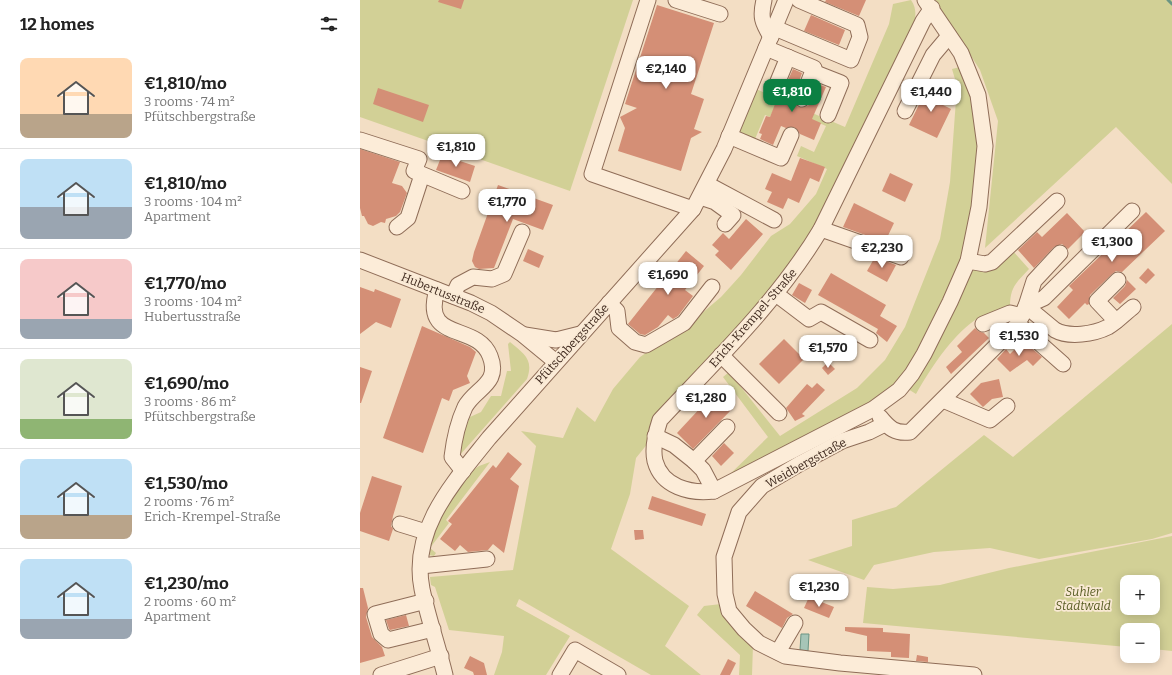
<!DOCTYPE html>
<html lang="en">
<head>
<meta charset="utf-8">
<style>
	:root { --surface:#fff; --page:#f6f6f6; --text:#222; --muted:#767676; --line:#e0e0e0; --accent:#0b8043 }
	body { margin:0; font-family:Bitter,serif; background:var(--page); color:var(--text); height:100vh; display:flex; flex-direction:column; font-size:15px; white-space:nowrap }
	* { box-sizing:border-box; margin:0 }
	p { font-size:13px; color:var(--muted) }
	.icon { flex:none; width:22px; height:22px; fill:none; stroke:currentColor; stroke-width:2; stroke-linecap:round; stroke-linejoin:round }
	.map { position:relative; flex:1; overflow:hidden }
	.drawer { display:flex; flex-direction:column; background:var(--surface); width:360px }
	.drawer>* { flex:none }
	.controls { position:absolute; left:760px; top:575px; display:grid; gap:8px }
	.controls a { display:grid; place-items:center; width:40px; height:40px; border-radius:8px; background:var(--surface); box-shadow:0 2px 10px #0003; font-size:20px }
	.price { position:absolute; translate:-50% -34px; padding:0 9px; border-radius:8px; background:#fff; color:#222; font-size:13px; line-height:26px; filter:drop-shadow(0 1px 2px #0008) }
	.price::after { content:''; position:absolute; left:50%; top:24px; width:12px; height:9px; margin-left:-6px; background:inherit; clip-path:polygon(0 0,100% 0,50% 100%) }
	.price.selected { background:var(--accent); color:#fff }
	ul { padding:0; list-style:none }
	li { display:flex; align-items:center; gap:12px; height:100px; padding:0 20px }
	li+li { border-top:1px solid var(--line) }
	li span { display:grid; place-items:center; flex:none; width:112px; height:80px; border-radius:8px; color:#555 }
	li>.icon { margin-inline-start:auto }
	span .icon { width:48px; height:48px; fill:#fffc; stroke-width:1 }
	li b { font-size:17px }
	h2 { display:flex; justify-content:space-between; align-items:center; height:48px; padding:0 20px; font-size:17px }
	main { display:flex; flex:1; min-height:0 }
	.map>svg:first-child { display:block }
	.green { fill:#d2d096; fill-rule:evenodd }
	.water { fill:#a6c5b7; stroke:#6b9584 }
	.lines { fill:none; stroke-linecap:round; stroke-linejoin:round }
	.stream { stroke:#6b9584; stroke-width:3 }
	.building { fill:#d48f76 }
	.minor-casing { stroke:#8f6d58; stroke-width:17 }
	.minor { stroke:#fcecd8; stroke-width:15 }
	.labels { text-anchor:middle; stroke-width:3.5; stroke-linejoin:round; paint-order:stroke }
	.street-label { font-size:12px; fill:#3e281d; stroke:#f9e9d4 }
	.park-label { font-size:12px; font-style:italic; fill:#575c22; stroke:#f9e9d4 }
</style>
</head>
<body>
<main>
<section class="drawer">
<h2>12 homes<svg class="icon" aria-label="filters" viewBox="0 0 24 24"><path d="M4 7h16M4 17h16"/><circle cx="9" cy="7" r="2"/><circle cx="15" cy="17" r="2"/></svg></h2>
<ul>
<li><span style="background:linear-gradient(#ffd9b3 70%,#b9a48a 0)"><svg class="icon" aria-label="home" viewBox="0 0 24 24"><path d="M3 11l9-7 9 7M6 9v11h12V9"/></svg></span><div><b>€1,810/mo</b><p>3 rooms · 74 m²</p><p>Pfütschbergstraße</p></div></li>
<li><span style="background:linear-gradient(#bfe0f5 60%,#9aa5b1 0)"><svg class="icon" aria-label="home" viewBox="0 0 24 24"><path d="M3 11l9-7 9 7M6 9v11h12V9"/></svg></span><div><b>€1,810/mo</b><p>3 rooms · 104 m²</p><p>Apartment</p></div></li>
<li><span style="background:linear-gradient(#f6c9c9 75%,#9aa5b1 0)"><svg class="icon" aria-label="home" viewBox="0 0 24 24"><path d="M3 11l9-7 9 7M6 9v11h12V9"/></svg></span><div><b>€1,770/mo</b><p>3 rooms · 104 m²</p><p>Hubertusstraße</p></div></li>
<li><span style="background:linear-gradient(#dfe7d0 75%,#8fb573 0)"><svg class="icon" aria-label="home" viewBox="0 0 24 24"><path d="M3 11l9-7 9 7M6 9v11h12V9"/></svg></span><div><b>€1,690/mo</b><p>3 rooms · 86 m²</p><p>Pfütschbergstraße</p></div></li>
<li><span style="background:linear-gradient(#bfe0f5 70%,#b9a48a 0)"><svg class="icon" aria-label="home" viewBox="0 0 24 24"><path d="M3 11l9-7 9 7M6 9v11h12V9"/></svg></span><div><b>€1,530/mo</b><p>2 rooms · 76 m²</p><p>Erich-Krempel-Straße</p></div></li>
<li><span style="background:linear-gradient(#bfe0f5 75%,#9aa5b1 0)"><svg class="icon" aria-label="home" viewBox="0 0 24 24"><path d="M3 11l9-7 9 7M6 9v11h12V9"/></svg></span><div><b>€1,230/mo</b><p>2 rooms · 60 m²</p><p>Apartment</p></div></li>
</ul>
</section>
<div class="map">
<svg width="812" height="675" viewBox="0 0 812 675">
	<rect width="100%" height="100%" fill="#f3dec4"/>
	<g class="green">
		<polygon points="0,0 273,0 210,191 0,117"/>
		<path d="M551,0C558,10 555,19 553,30L484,175L432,265L276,458L270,494L251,549L329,606L305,646L341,675H291L159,599L156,606L210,636L186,675H134L142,652L144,636L89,630L75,587L71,585L70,577L153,570L176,446L161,431L203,438L217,407L235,422L253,389L280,357L334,320L361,297L381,275L411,236L430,224L456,194L467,169L437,156L441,146L454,152L466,126L416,104L410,117L405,115L395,139L393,141L380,134L378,131L396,89L485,127L529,24L533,4Z"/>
		<polygon points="575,0 812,0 812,184 756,127 625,248 638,121 620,70"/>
		<polygon points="600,67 607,78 620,146 610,238 556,362 536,388 506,408 364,480 408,437 363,377 369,372 420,436 497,388 525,360 545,327 580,239 590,182 597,86 592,69"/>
		<path d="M652,250L669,269C656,283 650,287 650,307C639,311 625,314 615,320C590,338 571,368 556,394L548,389L611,271Z"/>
		<polygon points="812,324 812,533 792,539 679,559 630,548 574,552 514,565 504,580 448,560 492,546 492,520 536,507 624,435 653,457"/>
		<path d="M150,342C164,354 174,359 167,379L99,456L96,448L110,417L121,412L131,396H141L147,371H151L148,344Z"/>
		<polygon points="130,462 86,520 89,523 70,548 76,553 74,556 69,555 69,540 75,523 109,473 119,466"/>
		<path d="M812,536V651L793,649V630H767V647L503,623L507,587L533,589L580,585L649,568ZM767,582H793V608H767Z"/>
		<polygon points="361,604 393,645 392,675 379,675 380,655 337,615 344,606"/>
	</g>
	<polygon class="water" points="441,634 449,634 448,651 440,650"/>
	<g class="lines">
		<polyline class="stream" points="808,0 812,4"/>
	</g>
	<g class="building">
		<polygon points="79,0 104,0 101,9 78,2"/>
		<polygon points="466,0 506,0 499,16 465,2"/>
		<polygon points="297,5 354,23 331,94 344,99 334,129 342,132 331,138 321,171 258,151 265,128 260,117 277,108 265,104"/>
		<polygon points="451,15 485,30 479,45 444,31"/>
		<polygon points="433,69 442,73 434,96 433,101 438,107 448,106 458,84 466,87 452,119 461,123 454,140 440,134 434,127 426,128 421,126 413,145 400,139 402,134 399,133 406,116 410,117 419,94 424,89"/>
		<polygon points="568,86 587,95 583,105 591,109 577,138 549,125"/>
		<polygon points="18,88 69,105 63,122 13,104"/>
		<polygon points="0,149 40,162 32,183 42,186 47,193 40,212 36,216 26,219 25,223 21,222 13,226 8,224 4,216 2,216 0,208"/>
		<polygon points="82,155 115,166 110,182 76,170"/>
		<polygon points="440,158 465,167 459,182 450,178 439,203 428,198 423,209 407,202 412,192 405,189 412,173 431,181"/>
		<polygon points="530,173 553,184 545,202 522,191"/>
		<polygon points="138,185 193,205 183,230 153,219 134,268 119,269 115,267 112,261 114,252"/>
		<polygon points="494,203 534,223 525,242 483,227"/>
		<polygon points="786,212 805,231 762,272 756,271 752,274 730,295 729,304 727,305 725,303 709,319 697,307 713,290 709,286"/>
		<polygon points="707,213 725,232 708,249 702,244 694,247 674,268 658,250 677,232 682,237"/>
		<polygon points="386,219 403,234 371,270 355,255 359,251 352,245 363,233 369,239"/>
		<polygon points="168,249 184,256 179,268 163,261"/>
		<polygon points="326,251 344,266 325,290 333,296 318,316 313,319 308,315 298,327 285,335 280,334 268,324"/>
		<polygon points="515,257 536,265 527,282 507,271"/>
		<polygon points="788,268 795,275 786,284 779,278"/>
		<polygon points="471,273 526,305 520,316 537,326 527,342 516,333 518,329 458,295"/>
		<polygon points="767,280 776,289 760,304 753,298 765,286"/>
		<polygon points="439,283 452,290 445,303 432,295"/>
		<polygon points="0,287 14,292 15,289 41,299 31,328 16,322 0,334"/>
		<polygon points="62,326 110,347 116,352 107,376 110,383 93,390 89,401 82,398 63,453 23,438"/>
		<polygon points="615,328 618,331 624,333 629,338 591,374 586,367 602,352 597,346"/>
		<polygon points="424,339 444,359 419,384 399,364"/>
		<polygon points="663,341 682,357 673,366 667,360 650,372 637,359 646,349 650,354"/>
		<polygon points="468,362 475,369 468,375 462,368"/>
		<polygon points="0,367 12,371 1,403 0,403"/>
		<polygon points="639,379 643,397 632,399 623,407 610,394 621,383"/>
		<polygon points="457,383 465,390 442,414 445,416 435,421 426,408 447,384 452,388"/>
		<polygon points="357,390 375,406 333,449 317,433"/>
		<polygon points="364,443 374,453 361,466 352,456"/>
		<polygon points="148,452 162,464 150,479 159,486 144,553 133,544 128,550 108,552 100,545 95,551 80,539 92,524 88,521 133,465 136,468"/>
		<polygon points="12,476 42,486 33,516 31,526 33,529 29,541 0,531 0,513"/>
		<polygon points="292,496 346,514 342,526 288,509"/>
		<polygon points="274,530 283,530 284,539 275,540"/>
		<polygon points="0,588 3,588 8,608 6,617 12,637 22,647 25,656 0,663"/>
		<polygon points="395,591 433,614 427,618 422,628 386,606"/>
		<polygon points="449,597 474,607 469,618 444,608"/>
		<polygon points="46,615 49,626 30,630 29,629 26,620"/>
		<polygon points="485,627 523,628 523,632 550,634 549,658 531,657 531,652 507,651 507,636 485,631"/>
		<polygon points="557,655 568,657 568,662 556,661"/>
		<polygon points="110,656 124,663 127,675 114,675 113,672 104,668"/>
		<polygon points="368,659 376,663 370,675 360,675"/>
	</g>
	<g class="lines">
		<g class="minor-casing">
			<g id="minor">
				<polyline points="288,0 232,174 333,209"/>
				<polyline points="316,0 360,14"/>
				<path d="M404,0C400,17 402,22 411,37"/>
				<path d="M565,0L601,53L618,95L625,146L619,207L608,261L590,302L564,354L552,374L539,390L513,409L354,491C330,494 302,487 295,461C292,448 296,432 300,420C357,359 418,301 461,229L563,21L572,8"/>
				<polyline points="415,28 491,60 500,37 497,25 439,0"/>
				<polyline points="406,48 454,68 442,99"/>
				<polyline points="453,72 481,83 468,115"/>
				<polyline points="416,86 428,57"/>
				<polyline points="545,111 573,55 589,36"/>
				<polyline points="369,136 421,158 431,135"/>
				<polyline points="0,140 59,159 54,171 102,191"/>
				<polyline points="347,184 414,220"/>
				<polyline points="340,197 355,202 373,215 365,224"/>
				<polyline points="37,227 48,218 62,175"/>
				<polyline points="461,229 541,257"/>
				<path d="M700,253L674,281L666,306L695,330C709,338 734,334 748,327C757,322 765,313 773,307"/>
				<polyline points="0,260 111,303 131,313 162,334 196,362"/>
				<polyline points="608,261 625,264 632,262 697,201"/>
				<path d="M77,290C61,343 117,322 130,356C141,384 115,388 105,407C98,422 94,440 92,457L103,471"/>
				<polyline points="416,294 449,319 461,312 510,340"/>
				<polyline points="93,296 98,285 113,277 132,279 144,274 162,232"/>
				<polyline points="249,303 257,311 259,328 275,342 286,345 324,323 352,287"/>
				<polyline points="756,321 737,301 758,280"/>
				<polyline points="623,324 650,313 662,316"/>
				<polyline points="658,324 703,364"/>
				<polyline points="165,335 196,340 220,334"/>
				<polyline points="361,355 419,413"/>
				<polyline points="583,400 630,420 647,406"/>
				<path d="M520,417C529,428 535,434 550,432L658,324L666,306L684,298L772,211"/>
				<polyline points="525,424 509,432 482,441 441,463 402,486 379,512 364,557 365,594 369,611 384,629 399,643 425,656 480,663 614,675"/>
				<polyline points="295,436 314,445 334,461 367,427"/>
				<polyline points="334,461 343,470 354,491"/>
				<polyline points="40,524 66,532"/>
				<polyline points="61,566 127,559"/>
				<polyline points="66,601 15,614 21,634 28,640 73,629"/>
				<polyline points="418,652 435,623"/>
				<polyline points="21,675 81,656"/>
				<path d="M85,675C78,646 68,618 62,589C50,529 94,482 129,438L333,209L364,149L426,0"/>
				<polyline points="200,675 215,650 258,675"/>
			</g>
		</g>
		<use href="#minor" class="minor"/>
	</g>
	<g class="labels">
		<g class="street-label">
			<text transform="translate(83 293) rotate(22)" y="4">Hubertusstraße</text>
			<text transform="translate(393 318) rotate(-49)" y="4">Erich-Krempel-Straße</text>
			<text transform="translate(212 344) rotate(-48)" y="4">Pfütschbergstraße</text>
			<text transform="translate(446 463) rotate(-29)" y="4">Weidbergstraße</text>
		</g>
		<g class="park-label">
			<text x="723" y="596">Suhler<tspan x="723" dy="14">Stadtwald</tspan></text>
		</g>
	</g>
</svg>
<div class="controls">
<a>+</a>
<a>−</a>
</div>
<b class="price" style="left:306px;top:90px">€2,140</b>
<b class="price selected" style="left:432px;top:113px">€1,810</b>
<b class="price" style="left:571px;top:113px">€1,440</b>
<b class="price" style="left:96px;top:168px">€1,810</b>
<b class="price" style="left:147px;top:223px">€1,770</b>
<b class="price" style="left:752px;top:263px">€1,300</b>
<b class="price" style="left:522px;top:269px">€2,230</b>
<b class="price" style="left:308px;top:296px">€1,690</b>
<b class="price" style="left:659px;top:357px">€1,530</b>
<b class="price" style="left:468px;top:369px">€1,570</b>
<b class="price" style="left:346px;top:419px">€1,280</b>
<b class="price" style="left:459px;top:608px">€1,230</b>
</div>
</main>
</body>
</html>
